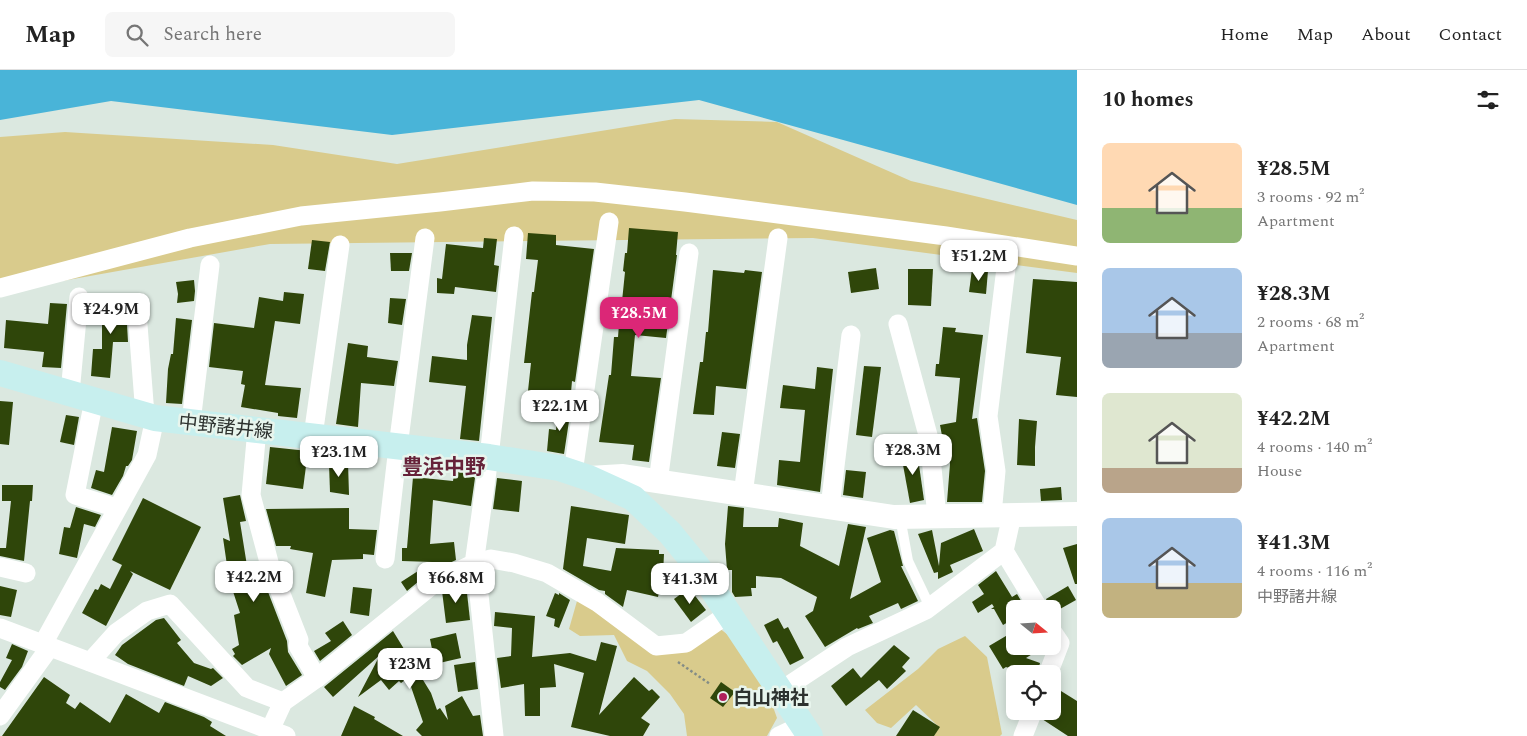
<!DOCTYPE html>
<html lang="en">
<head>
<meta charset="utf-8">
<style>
	:root { --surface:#fff; --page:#f6f6f6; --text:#222; --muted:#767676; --line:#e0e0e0; --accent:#db2777 }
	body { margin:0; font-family:Spectral,"Noto Sans JP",serif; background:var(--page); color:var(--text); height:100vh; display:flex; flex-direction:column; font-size:19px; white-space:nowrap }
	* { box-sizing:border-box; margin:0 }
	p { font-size:16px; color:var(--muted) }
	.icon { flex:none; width:28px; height:28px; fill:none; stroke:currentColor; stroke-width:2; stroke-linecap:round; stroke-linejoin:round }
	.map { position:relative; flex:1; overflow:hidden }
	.drawer { display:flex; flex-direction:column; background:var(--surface); width:450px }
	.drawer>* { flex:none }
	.needle { width:32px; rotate:108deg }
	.tools { position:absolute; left:1006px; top:530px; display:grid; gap:10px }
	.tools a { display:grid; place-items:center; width:55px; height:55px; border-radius:8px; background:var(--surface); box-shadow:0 2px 12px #0003; font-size:25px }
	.price { position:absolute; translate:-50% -42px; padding:0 11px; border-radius:10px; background:#fff; color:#222; font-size:16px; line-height:32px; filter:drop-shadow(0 1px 2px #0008) }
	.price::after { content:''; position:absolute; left:50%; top:30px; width:15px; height:11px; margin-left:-8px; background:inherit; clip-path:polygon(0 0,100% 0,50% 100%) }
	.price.current { background:var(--accent); color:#fff }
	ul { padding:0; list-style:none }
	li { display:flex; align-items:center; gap:15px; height:125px; padding:0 25px }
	li span { display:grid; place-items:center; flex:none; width:140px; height:100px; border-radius:8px; color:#555 }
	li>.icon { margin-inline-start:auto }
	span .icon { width:60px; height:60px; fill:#fffc; stroke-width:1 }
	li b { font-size:21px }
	h2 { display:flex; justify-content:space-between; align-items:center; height:60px; padding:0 25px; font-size:21px }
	header { display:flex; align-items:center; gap:30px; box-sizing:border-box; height:70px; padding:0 25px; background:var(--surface); border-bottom:1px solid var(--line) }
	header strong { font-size:24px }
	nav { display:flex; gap:28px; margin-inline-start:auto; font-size:18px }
	.search { width:350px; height:45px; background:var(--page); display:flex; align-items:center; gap:12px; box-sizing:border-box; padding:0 18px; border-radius:8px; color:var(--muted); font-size:19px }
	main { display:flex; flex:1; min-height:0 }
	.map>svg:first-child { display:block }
	.green { fill:#d9cb8c }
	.water { fill:#49b4d8 }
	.building { fill:#2f460a }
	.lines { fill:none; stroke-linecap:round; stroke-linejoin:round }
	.path { stroke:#838c86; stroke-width:2.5; stroke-dasharray:2.5 2.5; stroke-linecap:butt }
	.service { stroke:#fff; stroke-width:10 }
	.minor { stroke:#fff; stroke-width:19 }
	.tertiary { stroke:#fff; stroke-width:24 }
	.secondary { stroke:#c7efee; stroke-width:26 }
	.poi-dot { fill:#af215b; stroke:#e8f5ed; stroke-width:2 }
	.labels { text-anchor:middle; stroke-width:5; stroke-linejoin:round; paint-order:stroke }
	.street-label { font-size:19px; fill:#2d322f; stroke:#e8f5ed }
	.poi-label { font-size:19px; font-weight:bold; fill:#2d322f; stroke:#e8f5ed; text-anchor:start }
	.quarter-label { font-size:21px; font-weight:bold; fill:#662239; stroke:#e8f5ed }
</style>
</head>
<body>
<header>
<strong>Map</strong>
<div class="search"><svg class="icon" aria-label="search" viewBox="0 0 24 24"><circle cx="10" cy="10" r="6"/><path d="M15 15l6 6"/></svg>Search here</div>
<nav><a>Home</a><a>Map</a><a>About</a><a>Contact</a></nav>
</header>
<main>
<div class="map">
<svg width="1077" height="666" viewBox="0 0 1077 666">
	<rect width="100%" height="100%" fill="#dbe8e0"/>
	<g class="green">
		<polygon points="675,49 777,52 911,111 1077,150 1077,203 813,168 270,174 0,222 0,67 65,62 273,75 397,94"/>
		<polygon points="577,531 597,532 656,576 714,554 755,586 777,648 767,666 687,666 684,644 670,624 647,601 627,591 614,565 580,566 569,559"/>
		<polygon points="965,566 987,587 1002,664 1000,666 934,666 939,657 916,635 891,658 877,653 865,640 918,599 938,579"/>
	</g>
	<polygon class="water" points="0,0 1077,0 1077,135 699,30 392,65 111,31 0,50"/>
	<g class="building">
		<polygon points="629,158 678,162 676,185 677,185 666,268 635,265 631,306 661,308 649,392 632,390 634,375 599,372 609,305 611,305 614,267 618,267 620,241 621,241 625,202 623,201 625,183 627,183"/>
		<polygon points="528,163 556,165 556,175 594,179 575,312 572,311 570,334 527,330 531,293 524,293 532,222 534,222 538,190 526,189"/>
		<polygon points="484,168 497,169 494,195 499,196 496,222 455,217 454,224 437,223 437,208 442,209 446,174 483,178"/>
		<polygon points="312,170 330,172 325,201 308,199"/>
		<polygon points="390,183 412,183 409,201 391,201"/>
		<polygon points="876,198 879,219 851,223 848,202"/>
		<polygon points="908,199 933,199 931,236 908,235"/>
		<polygon points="972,199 988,201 986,224 969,222"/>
		<polygon points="713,200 744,203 745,200 762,202 746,319 716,316 714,345 693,344 700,292 703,292 706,262 708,262"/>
		<polygon points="1033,209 1077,212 1077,327 1056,325 1061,287 1026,283"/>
		<polygon points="194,210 195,221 194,231 177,233 178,224 176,212"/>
		<polygon points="284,222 304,224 300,254 275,251 265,315 301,318 297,348 278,346 278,343 241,337 245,315 241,314 243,301 209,297 214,253 254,258 259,227 283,231"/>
		<polygon points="109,224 128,225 125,254 127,254 128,272 113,272 110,308 91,306 93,279 102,279 102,254 106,254"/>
		<polygon points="390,228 406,229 402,255 388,253"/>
		<polygon points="50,233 67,234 61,298 42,297 44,282 4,278 6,250 48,254"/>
		<polygon points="472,245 492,247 479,371 460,369 466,316 429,312 432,286 467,290 467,275"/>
		<polygon points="176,248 192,250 182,334 166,333 168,299 171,284 173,284"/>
		<polygon points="943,257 956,258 955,262 983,265 972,349 977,348 985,401 982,432 947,432 950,394 945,370 943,371 940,355 956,352 960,308 935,306 936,294 939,294"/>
		<polygon points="348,273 368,276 367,287 398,291 394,316 361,313 358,357 336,354"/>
		<polygon points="864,296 881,297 872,367 856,365"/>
		<polygon points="817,297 833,299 820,422 777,415 779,390 800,392 805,340 780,338 783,315 815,319"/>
		<polygon points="0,331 13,332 9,375 0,374"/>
		<polygon points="558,337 571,338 564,384 547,381 549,359 556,360"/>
		<polygon points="66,345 79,347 74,375 60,372"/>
		<polygon points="1019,349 1037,351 1035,377 1035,396 1017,395"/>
		<polygon points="112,357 137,361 132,390 128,396 126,396 123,406 112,425 91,418 96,400 104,402"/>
		<polygon points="722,362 740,364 735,398 717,396"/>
		<polygon points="270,377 308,381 303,419 266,414"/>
		<polygon points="917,381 924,430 910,433 901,384"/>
		<polygon points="348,393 349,425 330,422 329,394"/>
		<polygon points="455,398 476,401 471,436 433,430 430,474 454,472 456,490 430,502 407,521 401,512 432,492 402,491 402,478 407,478 413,407 453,411"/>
		<polygon points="846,400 866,402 863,428 843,425"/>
		<polygon points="497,408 522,411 519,442 493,439"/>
		<polygon points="2,415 33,415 32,431 30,431 24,491 0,486 0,478 6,478 11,431 2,431"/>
		<polygon points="1061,417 1062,430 1041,431 1040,419"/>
		<polygon points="240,425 246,451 240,452 248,502 254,500 255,510 263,509 287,571 288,582 302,605 286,616 269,584 271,578 242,595 233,586 235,584 232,579 239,575 234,545 240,543 229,509 223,468 230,471 223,428"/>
		<polygon points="143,428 201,457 170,520 130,501 133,504 106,556 82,543 95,519 98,520 101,514 110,519 122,495 112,490"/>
		<polygon points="571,436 629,445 625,474 587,468 583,496 611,501 616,478 659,480 659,484 664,484 663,504 658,527 627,520 623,537 605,524 605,521 599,520 563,499"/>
		<polygon points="728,436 744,438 743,457 778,457 779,448 803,453 800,476 839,496 848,454 866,457 850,529 881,512 867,468 890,460 894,461 903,496 901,496 918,531 901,539 898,533 869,546 873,553 858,559 857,558 825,577 805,546 813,541 817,527 781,508 756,506 756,518 751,518 752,526 735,527 732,522 732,500 727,500 725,474"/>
		<polygon points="76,437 101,445 95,457 84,454 77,488 59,484 64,457 70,458"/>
		<polygon points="349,438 349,459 377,460 374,485 363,484 363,489 332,490 325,527 306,523 313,483 290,479 291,476 276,476 266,439"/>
		<polygon points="974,459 983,481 950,495 953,502 938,509 938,502 934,503 918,464 932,460 939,496 941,473"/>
		<polygon points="1077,474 1077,514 1075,514 1063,478"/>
		<polygon points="996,501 1012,527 1017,524 1026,539 1015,539 1015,548 1003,555 994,539 991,539 994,537 992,534 978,543 972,532 984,524 978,515"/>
		<polygon points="458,513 466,514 470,550 446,553 442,521"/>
		<polygon points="0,516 17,520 11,547 0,545"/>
		<polygon points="1068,516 1076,530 1060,539 1050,539 1046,529"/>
		<polygon points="353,517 372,519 369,546 350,543"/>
		<polygon points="689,518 706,540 691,552 674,529"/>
		<polygon points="555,523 559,525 559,523 570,530 559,558 554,556 555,549 546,546"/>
		<polygon points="495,542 535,546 532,587 570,583 596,591 601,572 617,576 599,645 634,607 649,621 652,619 660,627 641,648 650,654 643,666 610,666 571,657 584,603 554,594 556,617 540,618 540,646 525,646 524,614 501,618 497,588 511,586 512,558 494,556"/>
		<polygon points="164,548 181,570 177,573 194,593 211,599 213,598 223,608 211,616 188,606 184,616 128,594 115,585 122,575 156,550"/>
		<polygon points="778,548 784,559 788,557 804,588 790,595 777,571 773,573 764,555"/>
		<polygon points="343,551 352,565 320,591 314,581 331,571 325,563"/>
		<polygon points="393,561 431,623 437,640 440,638 448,650 445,636 462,626 473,646 480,645 483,666 422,666 416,660 423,652 408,608 401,613 399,611 389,620 381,610 358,627 380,585 333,627 324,617"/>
		<polygon points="456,563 461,588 435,594 430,569"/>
		<polygon points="1011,563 1015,570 1015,576 1045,576 1026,588 1040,593 1037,604 1023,604 1006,597 1003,599 989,576"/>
		<polygon points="12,574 28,581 22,597 5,620 0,617 0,612 12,590 6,588"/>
		<polygon points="894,575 910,588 902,597 906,601 887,619 879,610 846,636 831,616 853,598 861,608"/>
		<polygon points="475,592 478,619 458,622 454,595"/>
		<polygon points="44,607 70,625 66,633 75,639 80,632 110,653 126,624 159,643 165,632 204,647 212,652 210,656 226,666 2,666"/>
		<polygon points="721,612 735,622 723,637 710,628"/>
		<polygon points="1061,621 1077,631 1077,666 1068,666 1042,649 1044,641 1052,641 1052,634"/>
		<polygon points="354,636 375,647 374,649 403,666 341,666"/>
		<polygon points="913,640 940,657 934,666 896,666"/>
	</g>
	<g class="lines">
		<polyline class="path" points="678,592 710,614"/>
		<polyline class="service" points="900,447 908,491 930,537"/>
		<g class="minor">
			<polyline points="0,218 190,168 301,146 440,132 533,121 595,122 685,132 946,166 1077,186"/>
			<polyline points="137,242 145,345"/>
			<polyline points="898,254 929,369 937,446"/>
			<polyline points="70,323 79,227"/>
			<polyline points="94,330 75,425 117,438"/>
			<polyline points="191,352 210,195"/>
			<polyline points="257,359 251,425 270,496 299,570 298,576 317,608"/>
			<polyline points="313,366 340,175"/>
			<polyline points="573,403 609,152"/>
			<polyline points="658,412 689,183"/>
			<polyline points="743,424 778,168"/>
			<polyline points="830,437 851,265"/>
			<polyline points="992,445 996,401 988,346 1006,198"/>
			<polyline points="1004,481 1039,539"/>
			<polyline points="385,489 398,377 425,168"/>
			<polyline points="0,497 26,503"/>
			<polyline points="0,558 286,666"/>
			<polyline points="43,574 147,385 155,348"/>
			<polyline points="90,592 116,563 147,541 170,534 247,618 283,632"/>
			<polyline points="1048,604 1060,573 1052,561"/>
			<polyline points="779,622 847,577 926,540 1004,481 1012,445"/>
			<polyline points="0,646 50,577"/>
			<polyline points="270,660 283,632 317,608 437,511 475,493 491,489 514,493 547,503 597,532 656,576 686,573 728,544"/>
			<polyline points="494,666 475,487 489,387 514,166"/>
			<polyline points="779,666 802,655"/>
			<polyline points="1023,666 1033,641"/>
		</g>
		<polyline class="tertiary" points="589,408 623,406 894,447 1077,444"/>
		<polyline class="secondary" points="0,303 155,348 489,387 559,398 589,408 633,428 670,463 697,496 810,666"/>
	</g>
	<circle class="poi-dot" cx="723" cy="627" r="5"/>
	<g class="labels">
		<g class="street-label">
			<text transform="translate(226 356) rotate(6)" y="7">中野諸井線</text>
		</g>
		<g class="poi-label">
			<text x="733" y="634">白山神社</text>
		</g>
		<g class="quarter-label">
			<text x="444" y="404">豊浜中野</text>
		</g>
	</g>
</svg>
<div class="tools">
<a><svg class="needle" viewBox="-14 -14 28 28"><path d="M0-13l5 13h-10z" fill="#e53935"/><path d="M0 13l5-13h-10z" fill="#767676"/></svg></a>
<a><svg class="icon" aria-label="locate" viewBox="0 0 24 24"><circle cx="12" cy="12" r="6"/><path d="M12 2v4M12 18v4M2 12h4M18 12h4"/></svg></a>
</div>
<b class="price" style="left:979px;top:212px">¥51.2M</b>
<b class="price" style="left:111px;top:265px">¥24.9M</b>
<b class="price current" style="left:639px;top:269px">¥28.5M</b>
<b class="price" style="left:560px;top:362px">¥22.1M</b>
<b class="price" style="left:913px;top:406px">¥28.3M</b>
<b class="price" style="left:339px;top:408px">¥23.1M</b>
<b class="price" style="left:254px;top:533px">¥42.2M</b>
<b class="price" style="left:456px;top:534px">¥66.8M</b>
<b class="price" style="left:690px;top:535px">¥41.3M</b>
<b class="price" style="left:410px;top:620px">¥23M</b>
</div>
<section class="drawer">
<h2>10 homes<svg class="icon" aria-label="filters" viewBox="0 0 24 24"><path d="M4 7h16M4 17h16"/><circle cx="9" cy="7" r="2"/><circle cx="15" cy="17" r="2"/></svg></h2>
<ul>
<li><span style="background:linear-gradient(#ffd9b3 65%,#8fb573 0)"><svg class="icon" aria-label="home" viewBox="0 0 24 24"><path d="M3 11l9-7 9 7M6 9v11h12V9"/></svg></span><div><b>¥28.5M</b><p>3 rooms · 92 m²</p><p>Apartment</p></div></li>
<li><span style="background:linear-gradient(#a9c7e8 65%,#9aa5b1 0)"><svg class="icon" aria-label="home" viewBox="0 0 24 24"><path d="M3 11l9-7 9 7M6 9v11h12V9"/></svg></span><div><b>¥28.3M</b><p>2 rooms · 68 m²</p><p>Apartment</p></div></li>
<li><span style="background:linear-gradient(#dfe7d0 75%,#b9a48a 0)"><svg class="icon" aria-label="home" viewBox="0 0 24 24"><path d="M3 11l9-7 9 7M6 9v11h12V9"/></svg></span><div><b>¥42.2M</b><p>4 rooms · 140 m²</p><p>House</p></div></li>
<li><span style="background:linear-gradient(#a9c7e8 65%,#c2b280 0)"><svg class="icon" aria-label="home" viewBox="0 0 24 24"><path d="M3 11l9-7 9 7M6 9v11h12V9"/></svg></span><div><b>¥41.3M</b><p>4 rooms · 116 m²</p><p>中野諸井線</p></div></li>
</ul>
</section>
</main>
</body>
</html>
